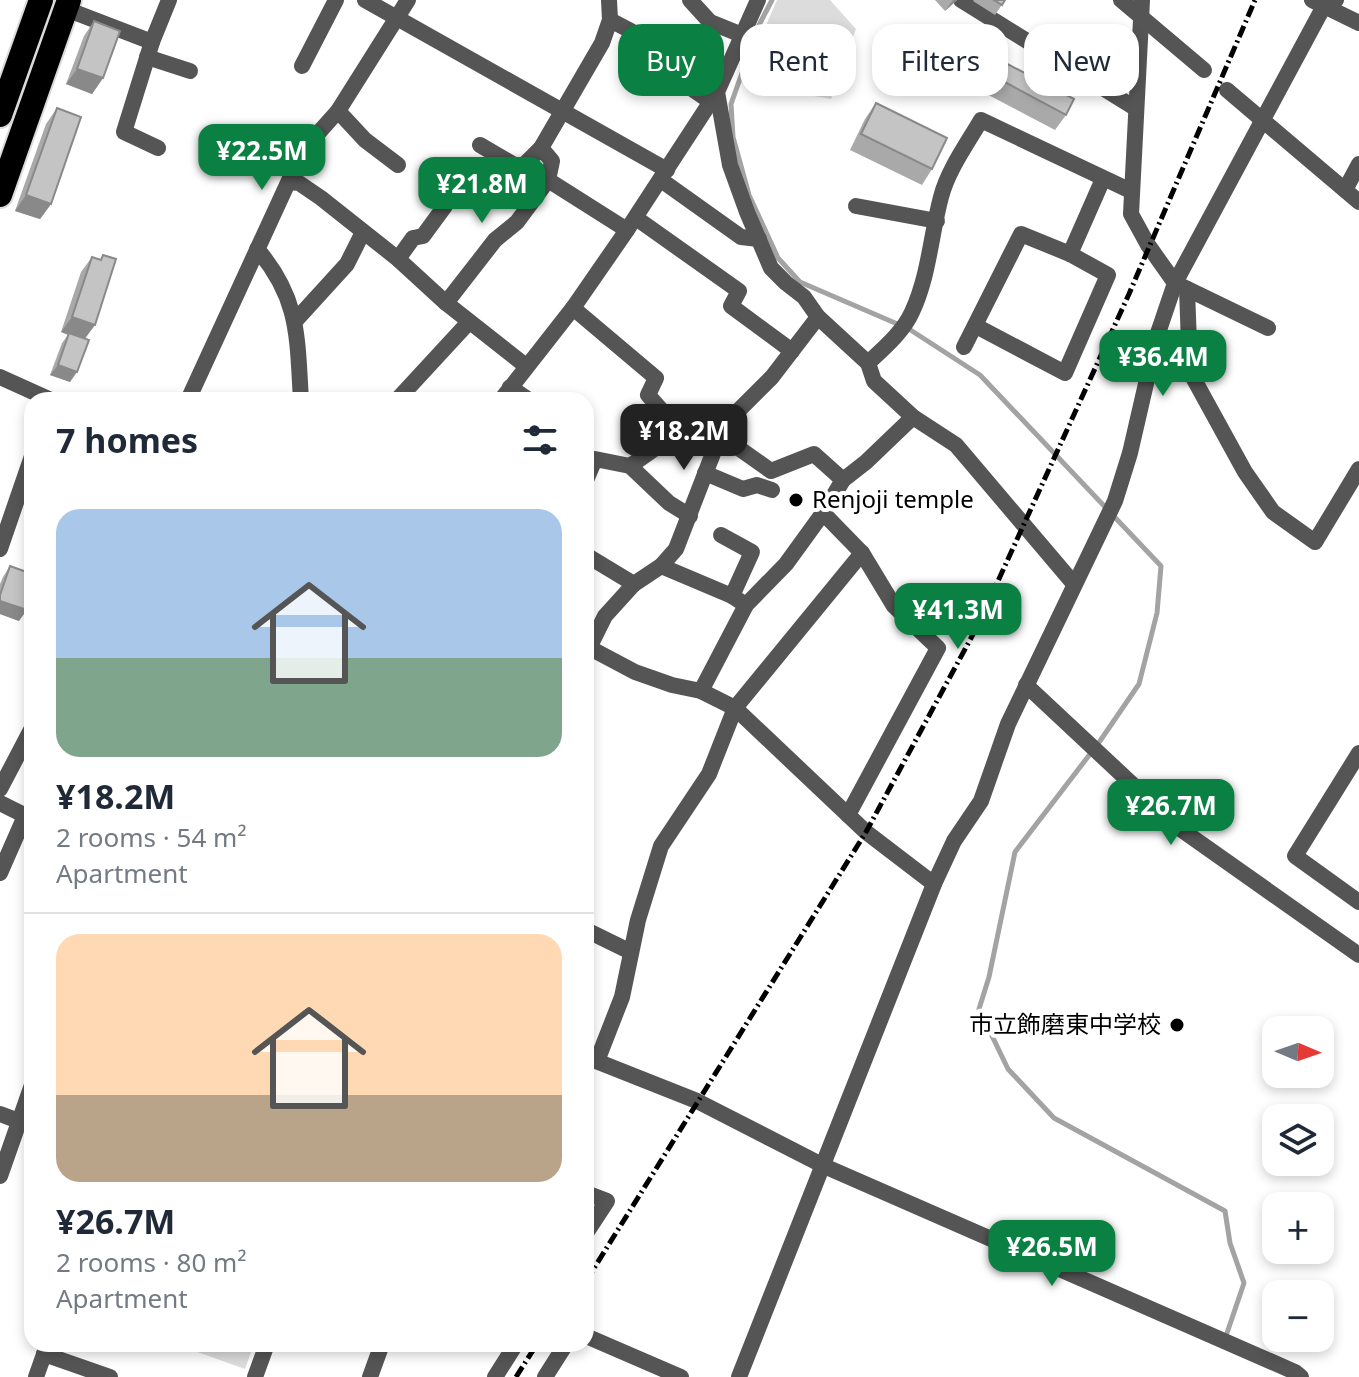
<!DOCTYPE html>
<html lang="en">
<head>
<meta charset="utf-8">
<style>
	:root { --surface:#fff; --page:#f2f2f3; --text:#1f2937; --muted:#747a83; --line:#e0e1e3; --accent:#0b8043 }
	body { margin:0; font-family:"Noto Sans","Noto Sans JP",sans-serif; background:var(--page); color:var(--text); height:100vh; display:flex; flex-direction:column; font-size:30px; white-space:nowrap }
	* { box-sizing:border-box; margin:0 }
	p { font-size:26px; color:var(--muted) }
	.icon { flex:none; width:44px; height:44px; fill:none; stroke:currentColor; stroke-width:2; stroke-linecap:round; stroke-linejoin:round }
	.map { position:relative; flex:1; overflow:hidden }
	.side { position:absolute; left:24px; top:392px; width:570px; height:960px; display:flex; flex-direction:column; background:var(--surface); border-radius:24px; box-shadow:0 4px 12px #0003 }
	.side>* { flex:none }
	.guide { position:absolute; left:618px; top:24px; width:620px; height:72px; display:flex; gap:16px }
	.needle { width:52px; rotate:92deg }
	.fabs { position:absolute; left:1262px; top:1016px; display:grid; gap:16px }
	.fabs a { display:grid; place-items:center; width:72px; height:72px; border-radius:16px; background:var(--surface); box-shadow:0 4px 12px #0003; font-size:40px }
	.price { position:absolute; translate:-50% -68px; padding:0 18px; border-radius:16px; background:var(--accent); color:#fff; font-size:26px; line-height:52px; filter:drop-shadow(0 2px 4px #0008) }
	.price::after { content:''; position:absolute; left:50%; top:48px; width:24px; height:18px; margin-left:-12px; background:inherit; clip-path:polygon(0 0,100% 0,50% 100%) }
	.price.selected { background:#222; color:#fff }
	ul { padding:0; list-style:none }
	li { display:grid; align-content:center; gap:16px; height:424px; padding:0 32px }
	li+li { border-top:2px solid var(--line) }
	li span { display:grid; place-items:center; height:248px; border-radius:24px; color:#555 }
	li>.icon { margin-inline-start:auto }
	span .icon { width:144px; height:144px; fill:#fffc; stroke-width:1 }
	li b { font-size:34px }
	h2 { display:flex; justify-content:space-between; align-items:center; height:96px; padding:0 32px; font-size:34px }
	.tag { padding:0 28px; border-radius:24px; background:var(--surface); box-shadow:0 4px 12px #0003; font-size:28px; line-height:72px }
	.tag.selected { background:var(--accent); color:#fff }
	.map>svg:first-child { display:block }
	.green { fill:#dcdcdc }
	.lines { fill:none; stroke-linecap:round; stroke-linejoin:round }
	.stream { stroke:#a3a3a3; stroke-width:5 }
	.highway-casing { stroke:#dbdbdb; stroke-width:28 }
	.minor { stroke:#555; stroke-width:16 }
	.highway { stroke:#000; stroke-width:24 }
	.rail { stroke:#000; stroke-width:5; stroke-dasharray:12 4 2 4; stroke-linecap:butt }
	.wall { fill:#a9a9a9 }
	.shaded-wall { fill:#898989 }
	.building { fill:#c4c4c4; stroke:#898989; stroke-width:2 }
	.poi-dot { fill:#000; stroke:#fff; stroke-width:3 }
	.labels { text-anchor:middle; stroke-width:8; stroke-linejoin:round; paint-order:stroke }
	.poi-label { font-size:24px; fill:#000; stroke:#fff; text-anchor:start }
</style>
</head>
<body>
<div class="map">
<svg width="1359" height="1377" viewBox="0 0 1359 1377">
	<rect width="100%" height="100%" fill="#fff"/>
	<g class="green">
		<polygon points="777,0 830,0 856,29 831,99 741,83"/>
		<polygon points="175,1344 254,1344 245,1369"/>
	</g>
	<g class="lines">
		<polyline class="stream" points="772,0 759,25 731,104 733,137 749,195 778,258 800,282 909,329 980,375 1161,566 1157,613 1139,684 1100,741 1015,852 989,977 979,1009 1008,1069 1054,1118 1225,1211 1230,1243 1244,1283 1227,1333"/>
		<g class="highway-casing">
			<g id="highway">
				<polyline points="0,115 41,0"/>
				<polyline points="0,195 69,0"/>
			</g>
		</g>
		<g class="minor">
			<polyline points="365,0 667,170"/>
			<polyline points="690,0 710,22 742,35"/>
			<polyline points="758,0 717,92 730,165 747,212 771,268 786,283 804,297 818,317 868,363 874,381 913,417 956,445 1074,584"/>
			<polyline points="961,0 1135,108"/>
			<polyline points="1121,0 1204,70"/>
			<polyline points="1142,0 1131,214 1148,245 1175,283 1268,328"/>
			<polyline points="1312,0 1359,23"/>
			<polyline points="66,9 152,42"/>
			<polyline points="610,20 631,31 679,80 711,102"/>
			<polyline points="147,57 190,71"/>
			<polyline points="302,66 336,0"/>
			<polyline points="1227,90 1359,202"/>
			<polyline points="338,111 365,140 398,165"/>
			<polyline points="480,145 516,166 523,166 541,148 602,43 610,20 609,0"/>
			<polyline points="158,148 124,132 152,42 169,0"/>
			<polyline points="548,180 627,230"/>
			<polyline points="661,180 741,237 759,239"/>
			<polyline points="289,182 299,183 321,198 398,259 446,303 526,366"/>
			<polyline points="1345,190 1359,164"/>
			<polyline points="856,206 937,221"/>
			<polyline points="636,218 739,291 731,306 792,351"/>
			<path d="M257,249C300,299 297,338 301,400"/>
			<polyline points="398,259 413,238 423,236 445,206"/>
			<polyline points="1187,289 1190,372 1245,472 1273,512 1315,542 1359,469"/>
			<polyline points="446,303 495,240 517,222 548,180 552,161 541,148"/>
			<polyline points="573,308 656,378 648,395 680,431"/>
			<polyline points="296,320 347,264 363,232"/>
			<polyline points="976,326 1065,373 1108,275 1070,254 1103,179"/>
			<polyline points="964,347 1021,234 1070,254"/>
			<path d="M868,363C884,348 903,332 912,312C929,276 931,234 941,197C948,170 967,144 981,120L1131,191"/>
			<polyline points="0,377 51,400"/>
			<polyline points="510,387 529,400"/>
			<polyline points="188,400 303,150 338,111 408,0"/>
			<polyline points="371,400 375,400"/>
			<polyline points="397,400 469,322"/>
			<polyline points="501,400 573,308 627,230 717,92"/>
			<polyline points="720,435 771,471 814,454 843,480"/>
			<polyline points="630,466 680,431 724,425"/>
			<polyline points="705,473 743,489 757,485 772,490"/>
			<polyline points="586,480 595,459 630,466 669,503 690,516"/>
			<polyline points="823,513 862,553 894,606 938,648 848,815"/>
			<polyline points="721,535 752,552 732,596"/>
			<polyline points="0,549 32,456"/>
			<polyline points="586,555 634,584"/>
			<polyline points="661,566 732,596 746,605"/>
			<polyline points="586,646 635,672 672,685 701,691 735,708 866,832 934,884"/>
			<polyline points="589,648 605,616 634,584 661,566 676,549 724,425 772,377 818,317"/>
			<polyline points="1026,685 1179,828 1359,955"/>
			<polyline points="701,691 746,605 786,564 823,513 843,480 866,462 913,417"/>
			<polyline points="1359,753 1295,856 1359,902"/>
			<polyline points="0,789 32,728"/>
			<polyline points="0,803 32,819"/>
			<polyline points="0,873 25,816"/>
			<polyline points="586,930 631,952"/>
			<polyline points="586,1057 697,1101 824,1166 1295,1372 1301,1377"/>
			<polyline points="597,1061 622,997 638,920 661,846 709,774 735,708 862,553"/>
			<polyline points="0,1114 32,1126"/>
			<polyline points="0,1176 32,1085"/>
			<polyline points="586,1193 607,1201 586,1233"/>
			<polyline points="586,1336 681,1377"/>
			<polyline points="44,1354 110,1377"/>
			<polyline points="36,1377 47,1346"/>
			<polyline points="255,1377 267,1344"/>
			<polyline points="370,1377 382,1344"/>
			<polyline points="495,1377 516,1344"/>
			<polyline points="545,1377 566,1344"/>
			<polyline points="739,1377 934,884 954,841 981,801 1008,724 1115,501 1130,453 1157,336 1175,283 1324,6 1336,0"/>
		</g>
		<use href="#highway" class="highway"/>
		<g class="rail">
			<polyline points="586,1281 866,832 977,627 1129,294 1255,0"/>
			<polyline points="516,1377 537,1344"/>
		</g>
	</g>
	<g class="wall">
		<polygon points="935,0 957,0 945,11"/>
		<polygon points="974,0 1005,0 995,15 973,1"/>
		<polygon points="94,21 103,78 92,94 66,84 84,36"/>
		<polygon points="998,59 1066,115 1055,130 979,90 987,74"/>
		<polygon points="876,103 932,169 922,185 850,150 865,119"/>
		<polygon points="57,108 51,204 40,219 15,211 46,124"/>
		<polygon points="103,255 85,339 70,382 50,375 62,343 68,335 61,332 81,272 92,257 100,260"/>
		<polygon points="10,566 19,621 0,614 0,584 3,577"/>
	</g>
	<g class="shaded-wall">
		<polygon points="953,0 957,0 945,11"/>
		<polygon points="77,69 103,78 92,94 66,84"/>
		<polygon points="26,195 51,204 40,219 15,211"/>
		<polygon points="72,317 95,325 84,340 61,332"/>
		<polygon points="58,365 77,372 70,382 50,375"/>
		<polygon points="0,601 27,610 19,621 0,614"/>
	</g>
	<g class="building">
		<polygon points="994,0 1005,0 1002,5"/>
		<polygon points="94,21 120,31 103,78 77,69"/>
		<polygon points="998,59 1074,99 1066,115 990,74"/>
		<polygon points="876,103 947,138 932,169 861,134"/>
		<polygon points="57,108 81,117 51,204 26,195"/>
		<polygon points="103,255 116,259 95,325 72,317 92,257 101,260"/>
		<polygon points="69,333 89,340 77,372 58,365"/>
		<polygon points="10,566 32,574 32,595 27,610 0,601 0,595"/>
	</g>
	<g class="poi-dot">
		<circle cx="796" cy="500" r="8"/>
		<circle cx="1177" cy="1025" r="8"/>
	</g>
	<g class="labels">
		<g class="poi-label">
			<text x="812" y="508">Renjoji temple</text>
			<text x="1161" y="1033" text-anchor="end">市立飾磨東中学校</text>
		</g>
	</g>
</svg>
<div class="fabs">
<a><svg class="needle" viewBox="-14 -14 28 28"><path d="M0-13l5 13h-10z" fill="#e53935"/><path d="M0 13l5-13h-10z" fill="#747a83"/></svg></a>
<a><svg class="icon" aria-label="layers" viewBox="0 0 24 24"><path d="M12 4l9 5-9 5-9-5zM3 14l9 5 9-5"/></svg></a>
<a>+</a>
<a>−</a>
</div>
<b class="price" style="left:262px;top:192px">¥22.5M</b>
<b class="price" style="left:482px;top:225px">¥21.8M</b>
<b class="price" style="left:1163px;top:398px">¥36.4M</b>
<b class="price selected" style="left:684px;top:472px">¥18.2M</b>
<b class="price" style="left:958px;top:651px">¥41.3M</b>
<b class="price" style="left:1171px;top:847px">¥26.7M</b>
<b class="price" style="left:1052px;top:1288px">¥26.5M</b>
<div class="guide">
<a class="tag selected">Buy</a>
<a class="tag">Rent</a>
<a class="tag">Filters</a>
<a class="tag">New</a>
</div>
<section class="side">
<h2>7 homes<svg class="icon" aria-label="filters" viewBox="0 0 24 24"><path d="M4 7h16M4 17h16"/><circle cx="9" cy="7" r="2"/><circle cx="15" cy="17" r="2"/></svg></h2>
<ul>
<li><span style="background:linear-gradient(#a9c7e8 60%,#7fa58c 0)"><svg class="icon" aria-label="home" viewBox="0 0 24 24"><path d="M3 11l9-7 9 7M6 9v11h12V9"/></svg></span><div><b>¥18.2M</b><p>2 rooms · 54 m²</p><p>Apartment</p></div></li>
<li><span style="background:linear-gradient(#ffd9b3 65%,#b9a48a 0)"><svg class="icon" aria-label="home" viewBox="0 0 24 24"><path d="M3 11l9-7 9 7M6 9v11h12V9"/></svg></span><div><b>¥26.7M</b><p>2 rooms · 80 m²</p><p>Apartment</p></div></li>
</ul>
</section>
</div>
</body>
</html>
